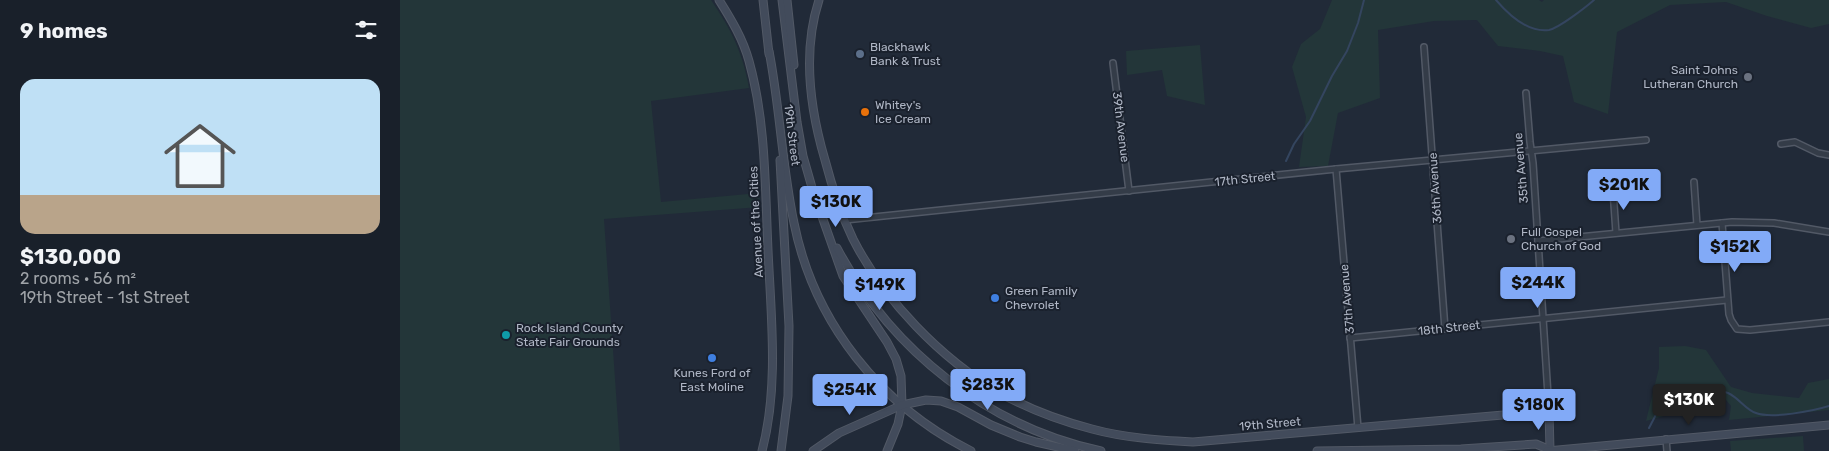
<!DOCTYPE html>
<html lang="en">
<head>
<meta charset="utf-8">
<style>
	:root { --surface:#19202a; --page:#262d36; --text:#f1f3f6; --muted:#9fa3a8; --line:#373e47; --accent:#82aaf7 }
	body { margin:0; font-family:Rubik,sans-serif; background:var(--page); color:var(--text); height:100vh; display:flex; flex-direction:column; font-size:19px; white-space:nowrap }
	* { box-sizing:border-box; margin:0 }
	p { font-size:16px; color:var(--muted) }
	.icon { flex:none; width:28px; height:28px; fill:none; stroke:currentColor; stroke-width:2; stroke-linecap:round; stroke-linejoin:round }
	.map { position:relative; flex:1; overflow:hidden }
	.details { display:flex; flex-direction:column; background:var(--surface); width:400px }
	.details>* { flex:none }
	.price { position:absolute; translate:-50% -42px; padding:0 11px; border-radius:5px; background:var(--accent); color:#111; font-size:16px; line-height:32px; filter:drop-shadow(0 1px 2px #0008) }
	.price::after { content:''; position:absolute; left:50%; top:30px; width:15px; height:11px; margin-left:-8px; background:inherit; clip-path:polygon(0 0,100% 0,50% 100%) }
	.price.current { background:#222; color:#fff }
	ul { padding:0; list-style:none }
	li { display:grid; align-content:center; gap:10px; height:265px; padding:0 20px }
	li+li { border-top:1px solid var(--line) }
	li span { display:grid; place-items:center; height:155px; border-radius:15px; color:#555 }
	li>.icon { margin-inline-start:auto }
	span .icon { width:90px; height:90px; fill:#fffc; stroke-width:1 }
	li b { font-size:21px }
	h2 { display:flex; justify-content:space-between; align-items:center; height:60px; padding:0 20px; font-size:21px }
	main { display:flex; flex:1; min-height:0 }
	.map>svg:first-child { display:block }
	.green { fill:#233639 }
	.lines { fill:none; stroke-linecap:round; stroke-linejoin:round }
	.stream { stroke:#34455f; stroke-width:2 }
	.street-casing { stroke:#525966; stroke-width:8 }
	.secondary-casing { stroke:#525966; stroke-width:9 }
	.street { stroke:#343c48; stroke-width:5 }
	.secondary { stroke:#424b5b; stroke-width:7 }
	.service-dot { fill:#5c6f8a; stroke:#1a212d; stroke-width:2 }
	.worship-dot { fill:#6b7280; stroke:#1a212d; stroke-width:2 }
	.food-dot { fill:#e8710a; stroke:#1a212d; stroke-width:2 }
	.shop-dot { fill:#3f7fe0; stroke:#1a212d; stroke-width:2 }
	.culture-dot { fill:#0f9aa8; stroke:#1a212d; stroke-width:2 }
	.labels { text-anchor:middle; stroke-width:4; stroke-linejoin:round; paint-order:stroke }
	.poi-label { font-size:12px; fill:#afb6c5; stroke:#1a212d; text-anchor:start }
	.street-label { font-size:12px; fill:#afb6c5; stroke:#1a212d }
</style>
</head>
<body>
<main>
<section class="details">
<h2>9 homes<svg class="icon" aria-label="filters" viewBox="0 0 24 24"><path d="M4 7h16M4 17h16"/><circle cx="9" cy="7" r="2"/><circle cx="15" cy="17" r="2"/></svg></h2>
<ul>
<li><span style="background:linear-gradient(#bfe0f5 75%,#b9a48a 0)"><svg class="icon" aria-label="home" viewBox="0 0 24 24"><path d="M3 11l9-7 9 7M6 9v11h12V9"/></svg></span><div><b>$130,000</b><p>2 rooms · 56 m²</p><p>19th Street - 1st Street</p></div></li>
</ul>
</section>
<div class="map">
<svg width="1429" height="451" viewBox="0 0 1429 451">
	<rect width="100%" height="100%" fill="#212a38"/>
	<g class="green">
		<path d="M0,0H311C331,29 343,53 349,88L251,101L261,202L359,193L360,207L204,219L220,451H0Z"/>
		<polygon points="932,0 1139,0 1142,2 1144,0 1429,0 1429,24 1411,28 1367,16 1326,2 1270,5 1217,32 1208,114 1174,102 1163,56 1140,51 1098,46 1077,20 1034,21 978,30 980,98 938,113 928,166 899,167 906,117 892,67 901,44 920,29"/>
		<polygon points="800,45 805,105 767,96 762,70 727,75 726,51"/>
		<polygon points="1285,346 1306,350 1331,387 1352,393 1399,398 1408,383 1429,379 1429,410 1329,420 1331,406 1321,394 1283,390 1271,414 1246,421 1259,368 1259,347"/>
		<polygon points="1403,436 1404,451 1331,451 1330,441"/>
	</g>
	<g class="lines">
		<g class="stream">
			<path d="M1096,0C1108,14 1128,33 1149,30C1159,28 1186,7 1194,0"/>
			<polyline points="886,161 894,144 910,121 932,76 947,51 958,23 964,0"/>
			<path d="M1249,428C1255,417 1264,396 1275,390C1286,383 1317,389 1328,393C1339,398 1346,410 1356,413C1372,419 1413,411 1429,406"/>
		</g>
		<g class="street-casing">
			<g id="street">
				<polyline points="1024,47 1045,329"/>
				<polyline points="713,63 729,191"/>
				<polyline points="1126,93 1130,142 1133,163 1149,411"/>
				<polyline points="1381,144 1395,142 1418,153 1429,155"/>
				<polyline points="936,169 958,428"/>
				<polyline points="1294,182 1297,225"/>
				<polyline points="1213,190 1216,233"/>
				<polyline points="445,220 936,169 1246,140"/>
				<polyline points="1322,223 1329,314 1331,320 1337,329 1350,330 1429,322"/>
				<polyline points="1138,241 1332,222 1374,223 1429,232"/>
				<polyline points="950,338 1327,300"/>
				<polyline points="1266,439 1267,451"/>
			</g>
		</g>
		<g class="secondary-casing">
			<g id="secondary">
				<path d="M319,0C331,19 343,39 349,61C366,122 365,187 368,250C371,316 379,387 362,451"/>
				<polyline points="363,0 369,54"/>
				<polyline points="382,0 397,122 403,156 413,191 443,276 487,342 496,359 501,376 502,405 498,424 487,451"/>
				<polyline points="387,0 394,65"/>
				<path d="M419,0C402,52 410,109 425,160C432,187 441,214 453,239C484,300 541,359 600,393C629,409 661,421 692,429C725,438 759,440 793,442L1149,411L1150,450"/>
				<path d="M369,51C380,108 382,166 394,223C414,323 481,406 571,451"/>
				<polyline points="380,160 389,326 388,396 381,451"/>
				<path d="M437,248C491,350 588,427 701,451"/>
				<polyline points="413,451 439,433 502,405 526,400 541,401 558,407 591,425 620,437 636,442 675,451"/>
				<polyline points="917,451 1061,449 1136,444 1150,450"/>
				<polyline points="1147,451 1429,425"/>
			</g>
		</g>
		<use href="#street" class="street"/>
		<use href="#secondary" class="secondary"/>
	</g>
	<circle class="service-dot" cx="460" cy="54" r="5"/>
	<g class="worship-dot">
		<circle cx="1348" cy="77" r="5"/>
		<circle cx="1111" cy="239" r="5"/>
	</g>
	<circle class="food-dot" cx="465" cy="112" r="5"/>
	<g class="shop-dot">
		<circle cx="595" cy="298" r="5"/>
		<circle cx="312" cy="358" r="5"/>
	</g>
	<circle class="culture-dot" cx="106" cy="335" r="5"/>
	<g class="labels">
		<g class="poi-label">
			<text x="470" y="51">Blackhawk<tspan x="470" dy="14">Bank &amp; Trust</tspan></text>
			<text x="1338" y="74" text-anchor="end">Saint Johns<tspan x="1338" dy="14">Lutheran Church</tspan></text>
			<text x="475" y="109">Whitey's<tspan x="475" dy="14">Ice Cream</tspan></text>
			<text x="1121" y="236">Full Gospel<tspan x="1121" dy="14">Church of God</tspan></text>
			<text x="605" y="295">Green Family<tspan x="605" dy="14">Chevrolet</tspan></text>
			<text x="116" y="332">Rock Island County<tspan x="116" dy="14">State Fair Grounds</tspan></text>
			<text x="312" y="377" text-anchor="middle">Kunes Ford of<tspan x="312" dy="14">East Moline</tspan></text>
		</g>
		<g class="street-label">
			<text transform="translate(721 127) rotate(83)" y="4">39th Avenue</text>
			<text transform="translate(392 135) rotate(83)" y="4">19th Street</text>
			<text transform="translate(1121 168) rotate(-95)" y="4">35th Avenue</text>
			<text transform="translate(845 179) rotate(-6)" y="4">17th Street</text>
			<text transform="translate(1035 188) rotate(-94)" y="4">36th Avenue</text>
			<text transform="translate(356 222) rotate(-93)" y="4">Avenue of the Cities</text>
			<text transform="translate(947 299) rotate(-95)" y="4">37th Avenue</text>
			<text transform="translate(1049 328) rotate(-6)" y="4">18th Street</text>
			<text transform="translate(870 424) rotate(-5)" y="4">19th Street</text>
		</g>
	</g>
</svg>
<b class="price" style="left:1224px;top:211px">$201K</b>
<b class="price" style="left:436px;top:228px">$130K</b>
<b class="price" style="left:1335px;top:273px">$152K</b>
<b class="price" style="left:1138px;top:309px">$244K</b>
<b class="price" style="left:480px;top:311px">$149K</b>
<b class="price" style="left:588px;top:411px">$283K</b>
<b class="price" style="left:450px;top:416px">$254K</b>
<b class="price current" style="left:1289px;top:426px">$130K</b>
<b class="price" style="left:1139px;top:431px">$180K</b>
</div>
</main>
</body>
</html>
